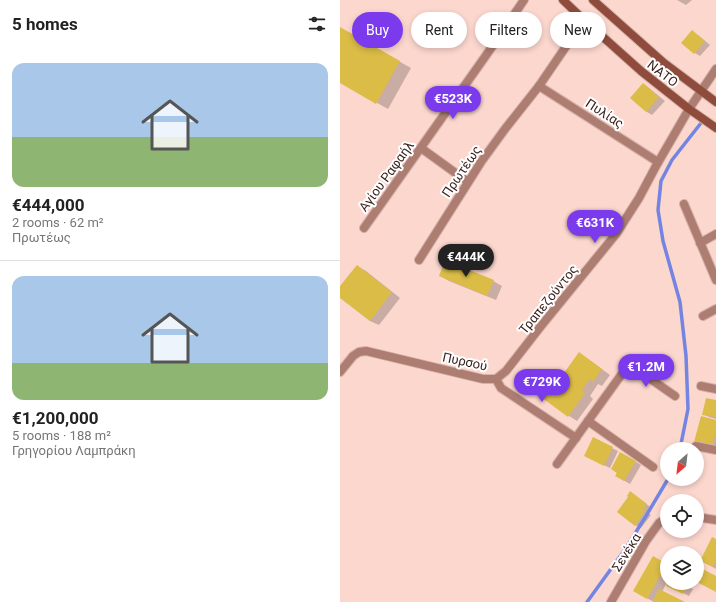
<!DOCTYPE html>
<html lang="en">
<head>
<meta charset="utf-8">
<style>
	:root { --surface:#fff; --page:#f6f6f6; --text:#222; --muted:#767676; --line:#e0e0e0; --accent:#7c3aed }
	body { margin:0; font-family:Roboto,sans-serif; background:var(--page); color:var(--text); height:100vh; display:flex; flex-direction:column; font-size:15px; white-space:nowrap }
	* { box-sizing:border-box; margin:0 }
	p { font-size:13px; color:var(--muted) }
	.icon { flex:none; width:22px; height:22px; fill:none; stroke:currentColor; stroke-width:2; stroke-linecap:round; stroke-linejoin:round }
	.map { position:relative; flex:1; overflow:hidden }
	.side { display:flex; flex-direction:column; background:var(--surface); width:340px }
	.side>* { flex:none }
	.top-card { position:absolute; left:12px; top:12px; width:304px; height:36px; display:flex; gap:8px }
	.needle { width:26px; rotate:208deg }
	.tools { position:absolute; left:320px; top:442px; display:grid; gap:8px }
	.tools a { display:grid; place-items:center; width:44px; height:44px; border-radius:50%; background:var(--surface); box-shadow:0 2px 6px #0003; font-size:20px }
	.price { position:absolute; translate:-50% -34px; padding:0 9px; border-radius:14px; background:var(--accent); color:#fff; font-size:13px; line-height:26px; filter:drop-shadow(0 1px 2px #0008) }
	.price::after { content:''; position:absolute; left:50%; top:24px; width:12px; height:9px; margin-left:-6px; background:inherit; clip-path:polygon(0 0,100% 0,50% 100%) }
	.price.on { background:#222; color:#fff }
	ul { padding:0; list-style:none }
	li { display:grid; align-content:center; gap:8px; height:212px; padding:0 12px }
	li+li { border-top:1px solid var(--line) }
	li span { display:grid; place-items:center; height:124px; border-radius:12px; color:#555 }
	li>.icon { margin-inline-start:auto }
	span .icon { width:72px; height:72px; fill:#fffc; stroke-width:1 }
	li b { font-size:17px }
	h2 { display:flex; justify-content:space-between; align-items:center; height:48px; padding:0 12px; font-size:17px }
	.pill { padding:0 14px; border-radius:18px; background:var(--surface); box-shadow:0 2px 6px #0003; font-size:14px; line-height:36px }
	.pill.on { background:var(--accent); color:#fff }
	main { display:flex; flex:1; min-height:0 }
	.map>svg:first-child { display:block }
	.shadow { fill:#0003 }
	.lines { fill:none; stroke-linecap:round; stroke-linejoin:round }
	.stream { stroke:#7485e1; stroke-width:3.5 }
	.building { fill:#dbbc47 }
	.minor-casing { stroke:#d5b3ab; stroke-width:10 }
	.tertiary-casing { stroke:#d5b3ab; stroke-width:10 }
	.secondary-casing { stroke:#d5b3ab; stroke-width:10 }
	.minor { stroke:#ad7d72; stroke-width:8 }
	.tertiary { stroke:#ad7d72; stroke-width:8 }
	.secondary { stroke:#8f4c3d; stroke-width:8 }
	.labels { text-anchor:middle; stroke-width:4; stroke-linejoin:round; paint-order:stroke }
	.street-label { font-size:13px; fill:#3b241f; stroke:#fff }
</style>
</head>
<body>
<main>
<section class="side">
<h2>5 homes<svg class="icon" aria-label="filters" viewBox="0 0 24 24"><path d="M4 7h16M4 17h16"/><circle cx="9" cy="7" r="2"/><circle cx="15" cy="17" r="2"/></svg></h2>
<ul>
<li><span style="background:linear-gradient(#a9c7e8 60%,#8fb573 0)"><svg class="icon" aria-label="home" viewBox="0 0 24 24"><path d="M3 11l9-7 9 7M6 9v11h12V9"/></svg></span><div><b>€444,000</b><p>2 rooms · 62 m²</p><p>Πρωτέως</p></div></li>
<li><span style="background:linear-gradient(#a9c7e8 70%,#8fb573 0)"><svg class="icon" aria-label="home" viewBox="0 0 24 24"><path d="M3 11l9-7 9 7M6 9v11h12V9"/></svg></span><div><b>€1,200,000</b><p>5 rooms · 188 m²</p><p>Γρηγορίου Λαμπράκη</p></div></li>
</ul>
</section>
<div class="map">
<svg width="376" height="602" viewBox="0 0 376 602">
	<rect width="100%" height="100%" fill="#fcd7ce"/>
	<g class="shadow">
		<polygon points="337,0 352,0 346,5"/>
		<polygon points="0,28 71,68 48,109 0,82"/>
		<polygon points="358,35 370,45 360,56 355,53 343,43"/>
		<polygon points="304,84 309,88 325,101 312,115 307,112 291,98"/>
		<polygon points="17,266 26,271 60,298 39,325 30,321 0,297 0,287"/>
		<polygon points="100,276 153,281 162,286 156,300 109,281"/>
		<polygon points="248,359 270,375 262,386 258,384 250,396 253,399 237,421 229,416"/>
		<polygon points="376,401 376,419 369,417 363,414"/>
		<polygon points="376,421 376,449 361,445"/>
		<polygon points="253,439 278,451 270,468 251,459"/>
		<polygon points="281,453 301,465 290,484 276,476"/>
		<polygon points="291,493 312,508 308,513 311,515 301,528 295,525 290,496"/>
		<polygon points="376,540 376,569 367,564"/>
		<polygon points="313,557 327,565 327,583 343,583 353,589 349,596 326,584 322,592 343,602 314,602 294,591"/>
	</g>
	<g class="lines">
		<g class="stream">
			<polyline points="340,449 348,409 346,356 340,302 323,241 318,210 321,181 332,160 361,123"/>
			<polyline points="247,602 284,551 306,516 328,479"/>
		</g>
	</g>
	<g class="building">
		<polygon points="0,27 60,61 36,104 0,83"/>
		<polygon points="352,30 365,41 354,54 341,43"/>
		<polygon points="303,83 319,97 306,112 290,98"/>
		<polygon points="105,260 154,280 147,296 99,276"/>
		<polygon points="17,265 52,292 30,321 0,298 0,286"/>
		<polygon points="239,352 262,369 253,382 250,379 242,390 245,393 228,417 201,397 210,384 214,387"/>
		<polygon points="366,398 376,400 376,417 362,415"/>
		<polygon points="361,416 376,420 376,432 372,447 354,442"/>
		<polygon points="253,437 273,447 264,466 244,456"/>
		<polygon points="280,452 296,461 284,481 275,476 277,473 271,469"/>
		<polygon points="290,491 307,504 303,509 305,511 295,526 277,512 288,497 287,496"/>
		<polygon points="372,537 376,539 376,560 373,567 360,561"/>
		<polygon points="313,556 327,564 307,599 293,591"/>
		<polygon points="357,566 376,576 376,592 357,582"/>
		<polygon points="327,583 345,583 348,584 343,594 326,586"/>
		<polygon points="319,589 345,602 314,602 313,601"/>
	</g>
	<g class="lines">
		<g class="minor-casing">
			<g id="minor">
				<polyline points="199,86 318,162"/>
				<polyline points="81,148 128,182"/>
				<polyline points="344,204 376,280"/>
				<polyline points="24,228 147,54 184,0"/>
				<polyline points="360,243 376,234"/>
				<polyline points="79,260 141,162 165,129 199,86 244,20"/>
				<polyline points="363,316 376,309"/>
				<polyline points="156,379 161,388 236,438"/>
				<polyline points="361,386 376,389"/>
				<polyline points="248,421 313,467"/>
				<polyline points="356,446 376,450"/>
				<polyline points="217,464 289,364 335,396"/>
				<polyline points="357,517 376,520"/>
				<polyline points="271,602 306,541 319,523 327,518"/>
			</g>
		</g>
		<g class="tertiary-casing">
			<polyline id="tertiary" points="0,372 13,356 19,352 26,351 143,379 156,379 166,371 201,326 276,234 299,198 316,166 349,109 376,69"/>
		</g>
		<g class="secondary-casing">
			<g id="secondary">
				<polyline points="223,0 244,20 301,71 349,109 376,128"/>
				<polyline points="253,0 324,63 376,102"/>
			</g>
		</g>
		<use href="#minor" class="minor"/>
		<use href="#tertiary" class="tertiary"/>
		<use href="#secondary" class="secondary"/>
	</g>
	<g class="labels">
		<g class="street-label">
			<text transform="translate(323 73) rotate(38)" y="5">ΝΑΤΟ</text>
			<text transform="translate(265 113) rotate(33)" y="5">Πυλίας</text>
			<text transform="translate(121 171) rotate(-56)" y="5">Πρωτέως</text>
			<text transform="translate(46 176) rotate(-54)" y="5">Αγίου Ραφαήλ</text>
			<text transform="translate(208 299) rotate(-51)" y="5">Τραπεζούντος</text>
			<text transform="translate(125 361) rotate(12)" y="5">Πυρσού</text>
			<text transform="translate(286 552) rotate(-58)" y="5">Σενέκα</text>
		</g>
	</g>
</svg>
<div class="tools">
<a><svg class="needle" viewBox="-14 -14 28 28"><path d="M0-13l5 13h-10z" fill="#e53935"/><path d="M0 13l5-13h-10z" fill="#767676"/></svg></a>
<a><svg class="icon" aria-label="locate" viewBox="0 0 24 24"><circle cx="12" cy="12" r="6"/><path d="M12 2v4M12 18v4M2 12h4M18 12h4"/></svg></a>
<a><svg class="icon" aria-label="layers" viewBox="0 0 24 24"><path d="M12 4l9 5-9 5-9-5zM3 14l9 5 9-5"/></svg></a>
</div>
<b class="price" style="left:113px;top:120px">€523K</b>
<b class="price" style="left:255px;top:244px">€631K</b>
<b class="price on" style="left:126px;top:278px">€444K</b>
<b class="price" style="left:306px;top:388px">€1.2M</b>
<b class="price" style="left:202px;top:403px">€729K</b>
<div class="top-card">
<a class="pill on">Buy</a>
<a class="pill">Rent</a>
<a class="pill">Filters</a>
<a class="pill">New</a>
</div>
</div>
</main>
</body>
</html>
